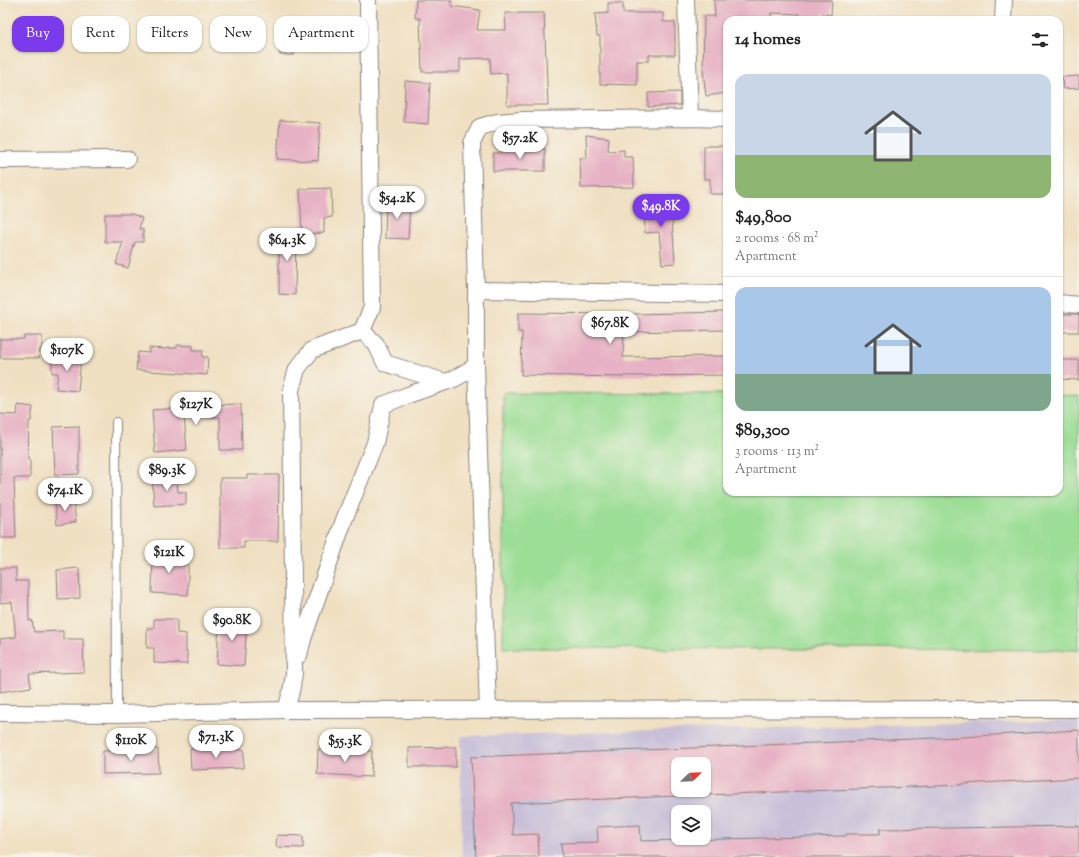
<!DOCTYPE html>
<html lang="en">
<head>
<meta charset="utf-8">
<style>
	:root { --surface:#fff; --page:#f2f2f2; --text:#222; --muted:#767676; --line:#e0e0e0; --accent:#7c3aed }
	body { margin:0; font-family:"Sorts Mill Goudy",serif; background:var(--page); color:var(--text); height:100vh; display:flex; flex-direction:column; font-size:15px; white-space:nowrap }
	* { box-sizing:border-box; margin:0 }
	p { font-size:13px; color:var(--muted) }
	.icon { flex:none; width:22px; height:22px; fill:none; stroke:currentColor; stroke-width:2; stroke-linecap:round; stroke-linejoin:round }
	.map { position:relative; flex:1; overflow:hidden }
	.sheet { position:absolute; left:723px; top:16px; width:340px; height:480px; display:flex; flex-direction:column; background:var(--surface); border-radius:12px; box-shadow:0 1px 3px #0004 }
	.sheet>* { flex:none }
	.banner { position:absolute; left:12px; top:16px; width:380px; height:36px; display:flex; gap:8px }
	.needle { width:26px; rotate:67deg }
	.buttons { position:absolute; left:671px; top:757px; display:grid; gap:8px }
	.buttons a { display:grid; place-items:center; width:40px; height:40px; border-radius:8px; background:var(--surface); box-shadow:0 1px 3px #0004; font-size:20px }
	.price { position:absolute; translate:-50% -34px; padding:0 9px; border-radius:14px; background:#fff; color:#222; font-size:13px; line-height:26px; filter:drop-shadow(0 1px 2px #0008) }
	.price::after { content:''; position:absolute; left:50%; top:24px; width:12px; height:9px; margin-left:-6px; background:inherit; clip-path:polygon(0 0,100% 0,50% 100%) }
	.price.active { background:var(--accent); color:#fff }
	ul { padding:0; list-style:none }
	li { display:grid; align-content:center; gap:8px; height:212px; padding:0 12px }
	li+li { border-top:1px solid var(--line) }
	li span { display:grid; place-items:center; height:124px; border-radius:12px; color:#555 }
	li>.icon { margin-inline-start:auto }
	span .icon { width:72px; height:72px; fill:#fffc; stroke-width:1 }
	li b { font-size:17px }
	h2 { display:flex; justify-content:space-between; align-items:center; height:48px; padding:0 12px; font-size:17px }
	.pill { padding:0 14px; border-radius:12px; background:var(--surface); box-shadow:0 1px 3px #0004; font-size:14px; line-height:36px }
	.pill.active { background:var(--accent); color:#fff }
	.map>svg:first-child { display:block }
	.industrial { fill:#c8bfd8; fill-rule:evenodd }
	.green { fill:#9cde96; stroke:#5f8068 }
	.building { fill:#e7b2c5 }
	.lines { fill:none; stroke-linecap:round; stroke-linejoin:round }
	.service-casing { stroke:#89817e; stroke-width:10 }
	.minor-casing { stroke:#89817e; stroke-width:18 }
	.service { stroke:#fff; stroke-width:8 }
	.minor { stroke:#fff; stroke-width:16 }
</style>
</head>
<body>
<div class="map">
<svg width="1079" height="857" viewBox="0 0 1079 857">
	<rect width="100%" height="100%" fill="#f7f3e8"/>
	<filter id="ink" filterUnits="userSpaceOnUse"><feTurbulence type="fractalNoise" baseFrequency=".025" numOctaves="2"/><feDisplacementMap in="SourceGraphic" scale="8" xChannelSelector="R" yChannelSelector="G"/><feConvolveMatrix kernelMatrix="1 2 1 2 8 2 1 2 1" color-interpolation-filters="sRGB"/></filter>
	<filter id="wash" filterUnits="userSpaceOnUse"><feTurbulence type="fractalNoise" baseFrequency=".012" numOctaves="4" result="noise"/><feDisplacementMap in="SourceGraphic" scale="16" xChannelSelector="R" yChannelSelector="G"/><feGaussianBlur stdDeviation="0.9" result="paint"/><feColorMatrix in="noise" values="0 0 0 0 0 0 0 0 0 0 0 0 0 0 0 0 0 1.4 0 .05"/><feComposite in="paint" operator="in"/></filter>
	<g filter="url(#wash)">
		<rect width="100%" height="100%" fill="#f0e0c2"/>
		<path class="industrial" d="M1079,720V857H462L460,736ZM678,764H704V790H678ZM678,812H704V838H678Z"/>
		<polygon class="green" points="503,393 727,394 727,492 1059,492 1059,395 1079,396 1079,650 503,648"/>
		<g id="blocks">
			<g class="building">
				<polygon points="416,0 451,0 451,6 480,10 477,30 506,30 505,13 544,13 548,105 507,105 507,73 491,74 490,58 460,59 460,72 422,72 420,18 415,18"/>
				<polygon points="714,0 832,0 831,15 822,14 822,20 799,20 799,14 771,13 771,20 727,20 727,93 706,96 703,71 704,16 715,16"/>
				<polygon points="608,3 623,3 623,13 663,13 663,22 675,22 675,55 649,55 649,61 637,61 637,85 600,84 600,36 597,36 595,14 608,13"/>
				<rect x="280" y="26" width="14" height="29"/>
				<polygon points="1079,76 1079,88 1063,89 1062,77"/>
				<polygon points="405,81 430,83 428,124 404,122"/>
				<polygon points="680,92 680,105 648,107 648,93"/>
				<polygon points="280,120 320,123 318,161 312,160 312,161 277,159"/>
				<polygon points="586,135 609,138 608,151 624,150 624,157 633,157 634,187 581,188 580,158 587,158"/>
				<polygon points="704,146 727,146 727,194 710,194 710,179 704,179"/>
				<polygon points="502,148 545,149 545,171 493,171 493,153 502,153"/>
				<polygon points="331,188 332,217 324,218 324,233 302,234 300,189"/>
				<polygon points="386,202 410,203 408,239 385,238"/>
				<polygon points="671,203 675,263 662,264 659,232 645,233 644,204"/>
				<polygon points="105,214 132,214 142,218 139,229 143,229 143,242 135,242 128,268 116,264 123,242 105,242"/>
				<polygon points="279,230 296,230 295,295 279,294"/>
				<polygon points="727,312 727,330 624,332 623,357 727,356 727,375 623,376 623,377 521,375 522,332 518,332 518,313 635,314"/>
				<rect x="1059" y="314" width="20" height="18"/>
				<polygon points="24,336 42,336 42,349 40,349 39,358 0,358 0,339 24,339"/>
				<polygon points="177,345 193,346 193,350 203,350 202,357 208,357 207,375 136,370 138,352 149,353 149,348 166,349 166,348 177,348"/>
				<polygon points="52,355 81,358 78,391 56,389 58,373 52,373"/>
				<polygon points="1059,360 1079,360 1079,380 1059,379"/>
				<polygon points="199,404 199,405 241,404 242,450 220,450 220,417 184,417 187,450 155,453 152,410 178,408 178,405"/>
				<polygon points="18,405 33,407 31,421 29,421 28,460 30,460 30,478 14,478 16,538 0,538 0,414 17,415"/>
				<polygon points="79,426 79,474 55,475 53,427"/>
				<polygon points="247,475 279,475 278,541 244,541 244,548 220,548 220,478 247,478"/>
				<polygon points="177,477 178,492 186,492 186,504 154,506 152,478"/>
				<polygon points="73,499 76,522 57,525 55,501"/>
				<polygon points="153,549 176,550 176,564 188,564 188,595 152,593"/>
				<polygon points="0,568 16,568 16,581 28,581 29,621 32,620 34,632 63,631 63,639 83,639 84,672 29,674 31,687 0,692 0,639 16,637 12,602 0,603"/>
				<polygon points="79,568 80,598 58,599 57,570"/>
				<polygon points="219,618 247,620 244,666 217,664"/>
				<polygon points="154,619 177,619 177,633 186,634 186,652 187,652 187,664 154,663 154,648 147,648 147,628 154,628"/>
				<polygon points="1079,730 1079,778 961,784 961,785 704,795 704,764 678,764 678,796 511,803 513,835 538,834 539,857 476,857 471,757 961,737"/>
				<polygon points="456,747 456,767 409,767 409,748"/>
				<polygon points="211,748 244,750 243,768 191,770 190,749"/>
				<polygon points="158,749 159,773 103,774 103,751 126,750 126,751"/>
				<polygon points="318,749 372,751 371,777 317,774"/>
				<polygon points="640,825 641,841 846,836 846,834 880,834 880,829 1079,826 1079,857 562,857 561,843 598,842 597,827"/>
				<polygon points="277,835 303,836 303,848 276,847"/>
			</g>
		</g>
	</g>
	<g filter="url(#ink)">
		<use href="#blocks" fill-opacity="0" stroke="#89817e" stroke-width="1"/>
		<g class="lines">
			<g class="service-casing">
				<polyline id="service" points="116,422 117,714"/>
			</g>
			<g class="minor-casing">
				<g id="minor">
					<polyline points="686,0 690,118"/>
					<polyline points="1003,20 1004,0"/>
					<polyline points="0,160 127,159"/>
					<polyline points="476,290 727,294"/>
					<polyline points="1059,303 1079,305"/>
					<polyline points="362,331 376,344 385,363 445,382"/>
					<polyline points="299,655 303,639 344,520 375,443 383,405 408,395 454,379 476,366"/>
					<polyline points="286,710 291,692 294,674 291,390 297,369 312,350 362,331 372,307 368,0"/>
					<polyline points="488,710 476,366 476,290 472,143 480,127 497,122 521,120 690,118 727,119"/>
					<polyline points="0,713 117,714 286,710 1079,709"/>
				</g>
			</g>
			<use href="#service" class="service"/>
			<use href="#minor" class="minor"/>
		</g>
	</g>
</svg>
<div class="buttons">
<a><svg class="needle" viewBox="-14 -14 28 28"><path d="M0-13l5 13h-10z" fill="#e53935"/><path d="M0 13l5-13h-10z" fill="#767676"/></svg></a>
<a><svg class="icon" aria-label="layers" viewBox="0 0 24 24"><path d="M12 4l9 5-9 5-9-5zM3 14l9 5 9-5"/></svg></a>
</div>
<b class="price" style="left:520px;top:160px">$57.2K</b>
<b class="price" style="left:397px;top:220px">$54.2K</b>
<b class="price active" style="left:661px;top:228px">$49.8K</b>
<b class="price" style="left:287px;top:262px">$64.3K</b>
<b class="price" style="left:610px;top:345px">$67.8K</b>
<b class="price" style="left:67px;top:372px">$107K</b>
<b class="price" style="left:196px;top:426px">$127K</b>
<b class="price" style="left:167px;top:492px">$89.3K</b>
<b class="price" style="left:65px;top:512px">$74.1K</b>
<b class="price" style="left:169px;top:574px">$121K</b>
<b class="price" style="left:232px;top:642px">$90.8K</b>
<b class="price" style="left:216px;top:759px">$71.3K</b>
<b class="price" style="left:131px;top:762px">$110K</b>
<b class="price" style="left:345px;top:763px">$55.3K</b>
<div class="banner">
<a class="pill active">Buy</a>
<a class="pill">Rent</a>
<a class="pill">Filters</a>
<a class="pill">New</a>
<a class="pill">Apartment</a>
</div>
<section class="sheet">
<h2>14 homes<svg class="icon" aria-label="filters" viewBox="0 0 24 24"><path d="M4 7h16M4 17h16"/><circle cx="9" cy="7" r="2"/><circle cx="15" cy="17" r="2"/></svg></h2>
<ul>
<li><span style="background:linear-gradient(#c9d6e8 65%,#8fb573 0)"><svg class="icon" aria-label="home" viewBox="0 0 24 24"><path d="M3 11l9-7 9 7M6 9v11h12V9"/></svg></span><div><b>$49,800</b><p>2 rooms · 68 m²</p><p>Apartment</p></div></li>
<li><span style="background:linear-gradient(#a9c7e8 70%,#7fa58c 0)"><svg class="icon" aria-label="home" viewBox="0 0 24 24"><path d="M3 11l9-7 9 7M6 9v11h12V9"/></svg></span><div><b>$89,300</b><p>3 rooms · 113 m²</p><p>Apartment</p></div></li>
</ul>
</section>
</div>
</body>
</html>
